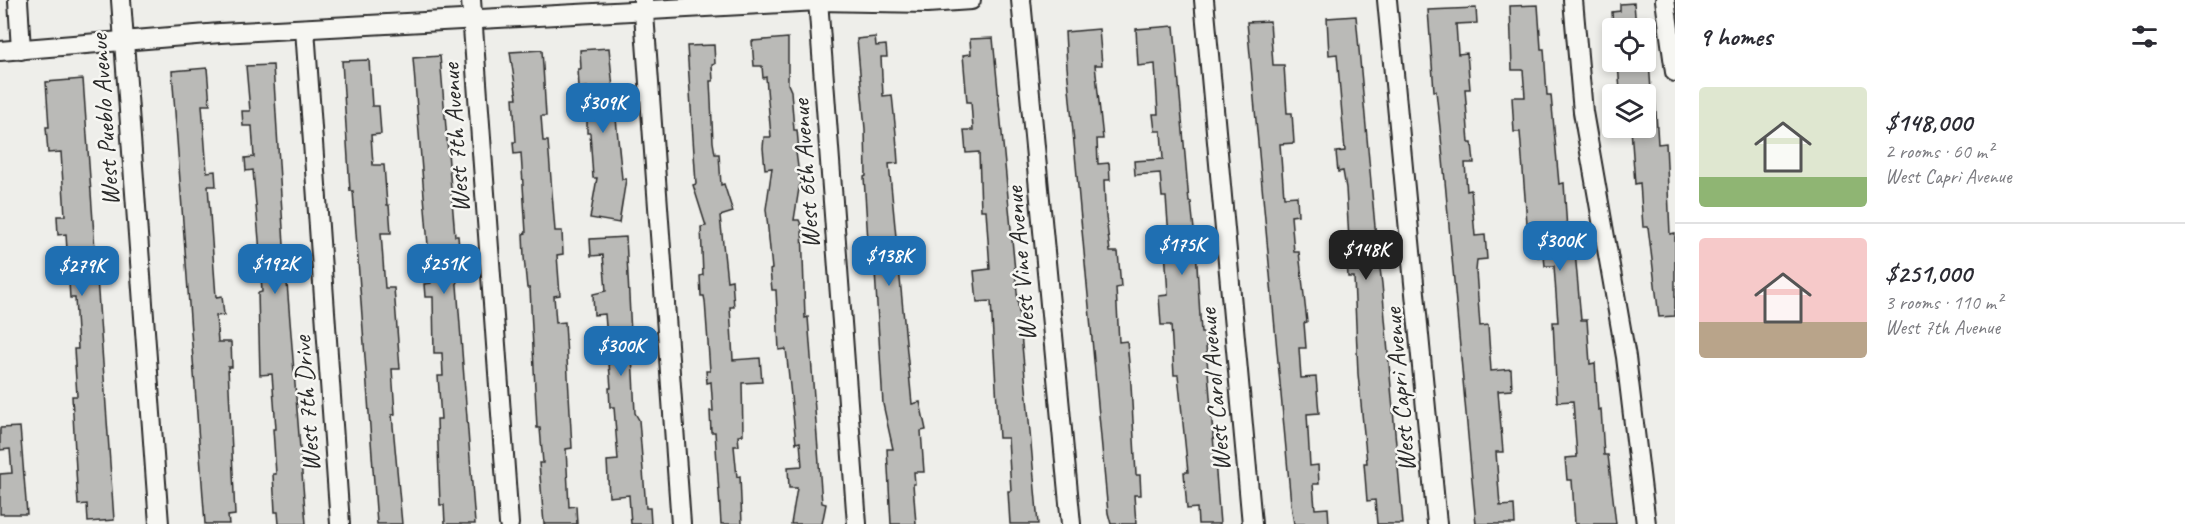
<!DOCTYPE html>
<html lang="en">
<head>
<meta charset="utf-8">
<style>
	:root { --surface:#fff; --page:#f7f7f7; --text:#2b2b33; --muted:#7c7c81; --line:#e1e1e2; --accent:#1f6fb2 }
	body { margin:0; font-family:Caveat,sans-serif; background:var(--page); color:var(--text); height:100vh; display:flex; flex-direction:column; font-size:22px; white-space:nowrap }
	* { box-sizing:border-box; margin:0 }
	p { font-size:20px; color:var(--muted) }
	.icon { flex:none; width:33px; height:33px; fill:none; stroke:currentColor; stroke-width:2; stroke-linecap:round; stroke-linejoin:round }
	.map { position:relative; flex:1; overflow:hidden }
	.panel { display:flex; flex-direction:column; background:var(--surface); width:510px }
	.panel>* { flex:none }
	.controls { position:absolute; left:1602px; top:18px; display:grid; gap:12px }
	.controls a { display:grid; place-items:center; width:54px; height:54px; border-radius:6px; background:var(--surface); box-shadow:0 3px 9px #0003; font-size:30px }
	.price { position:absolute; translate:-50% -51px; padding:0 14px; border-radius:12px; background:var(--accent); color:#fff; font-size:20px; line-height:39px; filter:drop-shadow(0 2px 3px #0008) }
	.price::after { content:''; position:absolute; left:50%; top:36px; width:18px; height:14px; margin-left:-9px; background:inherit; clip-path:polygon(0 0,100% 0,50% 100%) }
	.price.active { background:#222; color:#fff }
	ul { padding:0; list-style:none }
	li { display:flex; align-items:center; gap:18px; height:150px; padding:0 24px }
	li+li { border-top:2px solid var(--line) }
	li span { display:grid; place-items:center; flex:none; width:168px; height:120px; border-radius:6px; color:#555 }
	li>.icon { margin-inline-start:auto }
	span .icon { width:72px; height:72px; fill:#fffc; stroke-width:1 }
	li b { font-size:26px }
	h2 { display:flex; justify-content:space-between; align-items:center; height:72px; padding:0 24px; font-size:26px }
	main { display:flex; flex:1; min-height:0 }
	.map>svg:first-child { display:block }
	.building { fill:#babab7; stroke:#2b2b2b; stroke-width:1.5 }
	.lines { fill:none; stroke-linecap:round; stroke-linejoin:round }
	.minor-casing { stroke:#2b2b2b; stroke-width:22 }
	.minor { stroke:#f6f6f2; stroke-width:18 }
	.labels { text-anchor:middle; stroke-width:5; stroke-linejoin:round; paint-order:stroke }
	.street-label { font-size:26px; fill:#2b2b2b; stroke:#f6f6f2 }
</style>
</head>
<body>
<main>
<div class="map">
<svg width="1675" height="524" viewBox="0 0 1675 524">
	<rect width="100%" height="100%" fill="#eeeeea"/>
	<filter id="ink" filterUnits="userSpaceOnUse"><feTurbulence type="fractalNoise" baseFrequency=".0167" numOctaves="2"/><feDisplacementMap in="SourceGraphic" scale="12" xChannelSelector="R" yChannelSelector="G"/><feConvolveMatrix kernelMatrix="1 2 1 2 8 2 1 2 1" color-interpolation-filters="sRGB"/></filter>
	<g filter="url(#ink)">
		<g class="building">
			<polygon points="1634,3 1636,28 1613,28 1612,12 1620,11 1620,4"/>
			<polygon points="1538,5 1541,49 1544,49 1547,95 1551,95 1559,184 1564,183 1567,230 1573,229 1581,320 1587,320 1590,364 1595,363 1598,410 1601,409 1604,455 1608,455 1616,524 1575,524 1572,480 1567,480 1565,458 1577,457 1573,401 1557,402 1553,322 1558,322 1554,266 1545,266 1544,256 1538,257 1536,222 1527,223 1520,132 1514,132 1512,97 1525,97 1523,70 1512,70 1510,6"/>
			<polygon points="1476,8 1477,23 1456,24 1458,54 1467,53 1470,89 1465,89 1469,143 1472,143 1474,163 1465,163 1467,191 1471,190 1475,236 1485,235 1487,259 1477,260 1476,271 1480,326 1488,325 1491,371 1511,369 1512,390 1498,391 1503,452 1496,452 1500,506 1514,505 1515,524 1476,524 1441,137 1436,91 1434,91 1428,10"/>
			<polygon points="1356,16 1376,238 1382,284 1403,524 1377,524 1375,500 1367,501 1364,463 1367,463 1358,374 1354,277 1348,277 1347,260 1341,260 1340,240 1349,240 1346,188 1343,171 1338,172 1336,152 1345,151 1337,54 1329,55 1327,18"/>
			<polygon points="1270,21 1273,65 1284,65 1287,113 1292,113 1294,143 1280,144 1284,197 1297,196 1298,215 1291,216 1294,252 1299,252 1307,322 1304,323 1306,348 1299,348 1301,378 1316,377 1319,413 1307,414 1310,466 1318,465 1319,484 1313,484 1315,509 1328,508 1329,524 1294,524 1291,504 1247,22"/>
			<polygon points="1174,26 1189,202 1191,202 1196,248 1201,333 1205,333 1220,524 1198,524 1197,508 1187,509 1184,472 1188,472 1178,375 1174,375 1171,325 1161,325 1159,296 1168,295 1165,250 1170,250 1166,197 1162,197 1160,173 1135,175 1134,161 1163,159 1161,131 1155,131 1153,114 1158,114 1155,64 1138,66 1136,29"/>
			<polygon points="1099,29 1102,65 1095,65 1103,139 1097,139 1098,164 1109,163 1110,180 1104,180 1105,207 1110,252 1118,252 1121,287 1116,288 1119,342 1127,341 1131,385 1136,475 1140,475 1141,495 1134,495 1136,524 1111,524 1108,513 1067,67 1065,32"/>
			<polygon points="875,37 876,46 886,45 887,57 881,57 883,96 892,95 896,134 898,163 889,164 912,404 920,402 926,430 921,431 924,472 914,472 915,484 913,484 916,524 891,524 887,449 893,449 883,404 874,255 872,255 871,241 868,241 864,177 866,176 865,129 857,39"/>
			<polygon points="788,38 788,84 791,91 794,130 797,130 799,151 796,152 800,182 794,220 799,220 802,227 805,318 808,317 822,503 826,504 822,524 791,524 797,488 789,488 788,467 802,466 800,442 796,443 786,349 779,350 776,290 772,290 770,270 772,269 766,209 772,168 765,169 763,148 764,137 771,137 766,77 763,78 762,66 754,66 752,41"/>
			<polygon points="993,38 1027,398 1038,524 1010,524 1008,491 1011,491 1008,438 999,438 991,301 977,302 974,271 990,269 986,210 981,210 979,152 966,153 964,130 973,130 971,102 967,102 963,55 971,54 970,39"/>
			<polygon points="714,45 715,64 712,65 713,81 710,81 713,142 715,154 719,154 721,185 724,184 733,212 720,216 727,281 732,280 734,307 730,307 733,360 760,358 762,382 742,383 743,435 738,436 739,446 734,446 737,477 740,476 742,524 721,524 715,432 711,432 710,411 713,411 711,382 707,383 706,371 710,371 705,301 704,296 701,296 700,276 703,275 701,227 706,226 693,185 696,184 687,46"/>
			<polygon points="609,48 622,179 626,179 619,223 590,218 597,178 593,178 590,133 587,133 587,87 579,88 578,69 581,69 580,50"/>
			<polygon points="542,50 546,116 541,116 543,141 548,141 555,231 562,231 563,254 557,255 560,295 554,296 556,323 565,322 572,448 566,449 569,507 576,506 577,524 544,524 539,463 543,463 540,428 537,428 530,288 527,288 524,257 523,234 526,233 521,153 514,154 513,142 516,142 513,98 517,98 510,52"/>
			<polygon points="440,56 455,236 458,236 461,272 456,272 475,524 445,524 444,505 440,505 437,419 441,419 438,376 443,376 442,353 434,353 433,297 425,297 424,284 431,283 413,58"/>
			<polygon points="369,60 372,106 379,106 381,134 371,135 373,165 384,165 387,205 389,205 391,233 381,233 385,288 394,288 400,369 392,369 395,414 392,415 402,524 377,524 353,191 350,191 342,61"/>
			<polygon points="1618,62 1649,62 1651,90 1620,92"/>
			<polygon points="273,65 284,245 306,524 279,524 278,512 275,512 273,474 276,474 273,429 276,429 272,374 260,375 258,293 262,292 259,240 253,170 246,171 245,158 254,157 252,126 243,126 242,111 250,111 246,66"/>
			<polygon points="207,68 210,105 202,105 207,172 215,171 216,186 208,186 216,297 222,296 224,315 216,316 218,342 231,342 232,367 228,367 235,515 228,516 229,524 205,524 172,71"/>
			<polygon points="83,79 114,520 88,522 87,504 78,505 77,488 72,396 77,396 74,349 78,349 75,298 70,298 66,234 58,235 57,216 65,216 61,152 48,153 46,127 49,127 46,82"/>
			<polygon points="1655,97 1658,144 1666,143 1670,234 1675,233 1675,316 1659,317 1648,227 1643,227 1640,183 1635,184 1631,128 1646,128 1646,98"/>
			<polygon points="626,237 635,413 639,420 646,508 650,508 651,524 631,524 629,495 609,497 607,461 618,460 614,407 610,407 609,388 611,388 605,314 594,315 593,294 606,291 603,255 591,256 590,239"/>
			<polygon points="20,427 27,514 0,514 0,474 12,473 10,449 0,450 0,428"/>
		</g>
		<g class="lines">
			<g class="minor-casing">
				<g id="minor">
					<polyline points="18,0 21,50"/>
					<polyline points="121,0 159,524"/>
					<polyline points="471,0 509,524"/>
					<polyline points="643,0 681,524"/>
					<polyline points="818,0 857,524"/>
					<polyline points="1021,0 1071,524"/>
					<polyline points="1204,0 1252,524"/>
					<polyline points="1387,0 1437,524"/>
					<polyline points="1573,0 1583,112 1626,357 1646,524"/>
					<polyline points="1665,0 1675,72"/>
					<polyline points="305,29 340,524"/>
					<polyline points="0,51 220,33 818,1 927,3 971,0"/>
				</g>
			</g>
			<use href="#minor" class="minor"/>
		</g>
	</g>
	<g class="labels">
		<g class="street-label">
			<text transform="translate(104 120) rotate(-94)" y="9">West Pueblo Avenue</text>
			<text transform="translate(455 138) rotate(-94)" y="9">West 7th Avenue</text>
			<text transform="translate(805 174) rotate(-94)" y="9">West 6th Avenue</text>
			<text transform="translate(1020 264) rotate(-95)" y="9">West Vine Avenue</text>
			<text transform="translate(1214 390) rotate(-95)" y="9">West Carol Avenue</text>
			<text transform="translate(1399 390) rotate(-95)" y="9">West Capri Avenue</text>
			<text transform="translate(306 404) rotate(-94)" y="9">West 7th Drive</text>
		</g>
	</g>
</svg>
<div class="controls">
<a><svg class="icon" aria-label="locate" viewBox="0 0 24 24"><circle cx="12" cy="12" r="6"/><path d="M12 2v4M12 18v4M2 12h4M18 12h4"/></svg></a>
<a><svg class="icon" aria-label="layers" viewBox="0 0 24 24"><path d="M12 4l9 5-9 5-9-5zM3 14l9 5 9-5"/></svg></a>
</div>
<b class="price" style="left:603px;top:134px">$309K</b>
<b class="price" style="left:1560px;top:272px">$300K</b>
<b class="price" style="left:1182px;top:276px">$175K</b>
<b class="price active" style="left:1366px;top:281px">$148K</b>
<b class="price" style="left:889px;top:287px">$138K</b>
<b class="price" style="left:275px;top:295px">$192K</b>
<b class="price" style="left:444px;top:295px">$251K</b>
<b class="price" style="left:82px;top:297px">$279K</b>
<b class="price" style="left:621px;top:377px">$300K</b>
</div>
<section class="panel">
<h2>9 homes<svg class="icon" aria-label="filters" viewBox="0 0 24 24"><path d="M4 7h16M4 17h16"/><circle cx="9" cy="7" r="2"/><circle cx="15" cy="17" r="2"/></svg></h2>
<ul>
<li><span style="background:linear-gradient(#dfe7d0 75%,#8fb573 0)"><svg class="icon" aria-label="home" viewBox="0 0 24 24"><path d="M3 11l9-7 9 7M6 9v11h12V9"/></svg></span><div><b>$148,000</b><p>2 rooms · 60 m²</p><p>West Capri Avenue</p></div></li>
<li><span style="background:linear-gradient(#f6c9c9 70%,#b9a48a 0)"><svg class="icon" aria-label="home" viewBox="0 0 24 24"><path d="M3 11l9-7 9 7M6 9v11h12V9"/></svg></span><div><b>$251,000</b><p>3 rooms · 110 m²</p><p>West 7th Avenue</p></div></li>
</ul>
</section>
</main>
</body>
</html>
